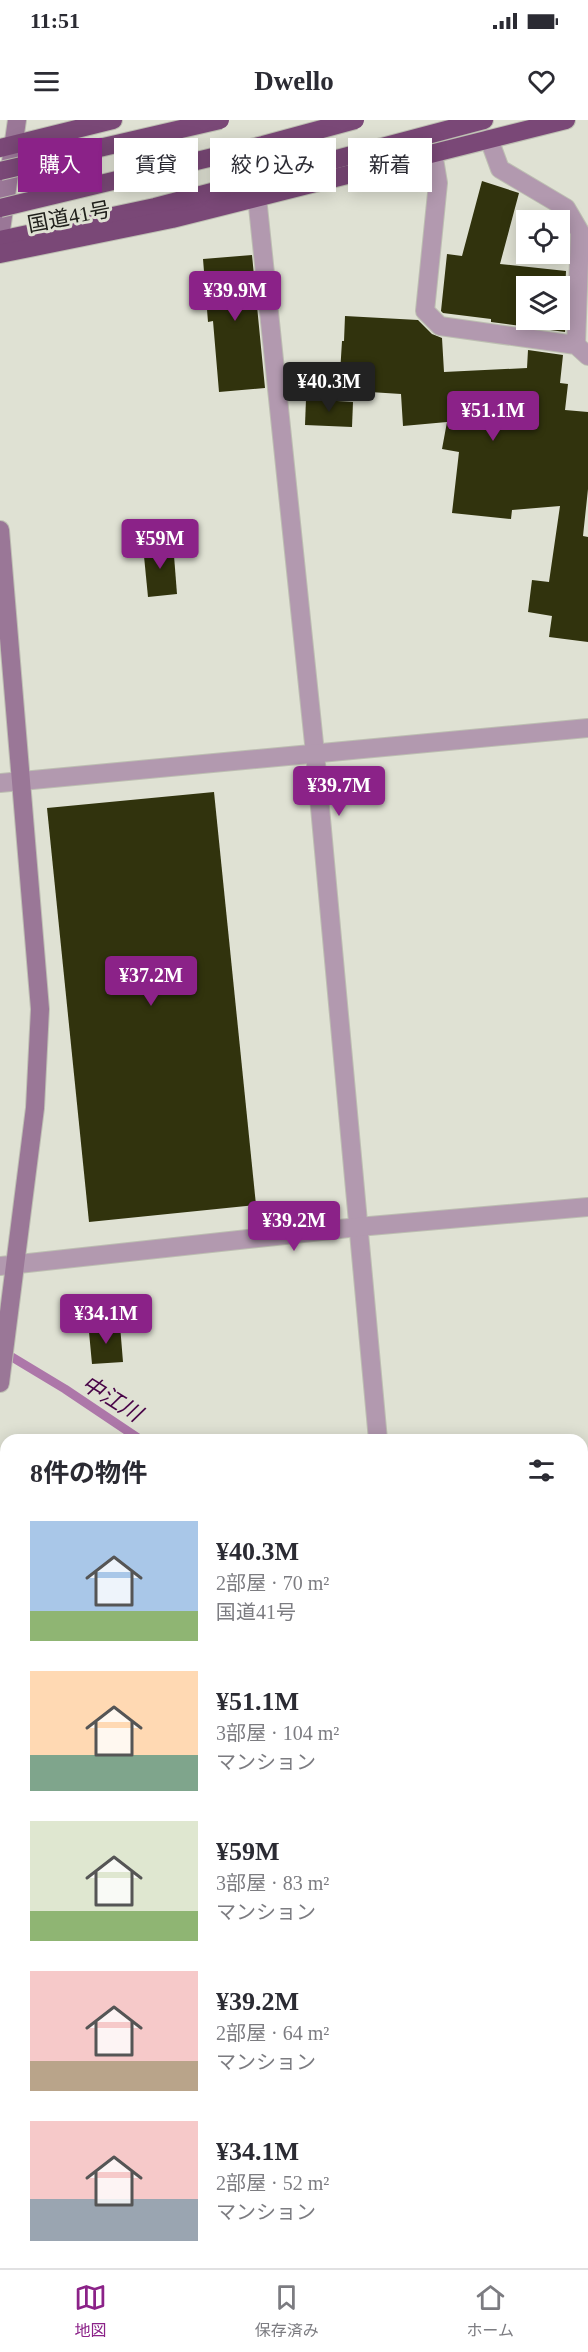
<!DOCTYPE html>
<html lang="ja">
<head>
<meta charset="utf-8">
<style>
	:root { --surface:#fff; --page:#f7f7f7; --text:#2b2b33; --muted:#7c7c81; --line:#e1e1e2; --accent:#8b2288 }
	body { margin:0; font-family:"Times New Roman","Noto Sans JP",serif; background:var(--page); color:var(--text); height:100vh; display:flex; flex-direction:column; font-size:22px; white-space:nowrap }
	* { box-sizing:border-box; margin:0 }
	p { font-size:20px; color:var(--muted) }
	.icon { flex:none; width:33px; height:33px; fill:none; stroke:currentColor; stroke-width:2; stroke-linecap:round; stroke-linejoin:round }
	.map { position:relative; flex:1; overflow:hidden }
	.panel { position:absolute; left:0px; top:1314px; width:588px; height:834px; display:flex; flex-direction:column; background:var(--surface); border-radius:18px 18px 0 0; box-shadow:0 3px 15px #0003 }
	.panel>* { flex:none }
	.guide { position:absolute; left:18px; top:18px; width:552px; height:54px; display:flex; gap:12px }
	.tools { position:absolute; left:516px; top:90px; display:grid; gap:12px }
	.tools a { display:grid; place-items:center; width:54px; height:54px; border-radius:0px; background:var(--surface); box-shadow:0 3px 15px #0003; font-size:30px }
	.price { position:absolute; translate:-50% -51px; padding:0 14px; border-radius:6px; background:var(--accent); color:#fff; font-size:20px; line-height:39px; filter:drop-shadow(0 2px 3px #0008) }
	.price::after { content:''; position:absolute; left:50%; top:36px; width:18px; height:14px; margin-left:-9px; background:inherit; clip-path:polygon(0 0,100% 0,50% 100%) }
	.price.current { background:#222; color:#fff }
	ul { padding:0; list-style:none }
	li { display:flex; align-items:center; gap:18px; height:150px; padding:0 30px }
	li span { display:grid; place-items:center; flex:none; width:168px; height:120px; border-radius:0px; color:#555 }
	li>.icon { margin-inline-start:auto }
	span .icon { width:72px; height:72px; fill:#fffc; stroke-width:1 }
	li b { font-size:26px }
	h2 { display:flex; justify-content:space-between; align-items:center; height:72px; padding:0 30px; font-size:26px }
	.chip { padding:0 21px; border-radius:0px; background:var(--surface); box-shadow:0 3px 15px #0003; font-size:21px; line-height:54px }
	.chip.current { background:var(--accent); color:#fff }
	.status { display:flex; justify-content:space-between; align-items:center; height:42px; padding:0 30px; background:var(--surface); direction:ltr }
	.status svg { height:16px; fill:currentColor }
	header { display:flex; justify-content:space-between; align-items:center; height:78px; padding:0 30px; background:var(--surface); font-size:27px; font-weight:700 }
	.dock { display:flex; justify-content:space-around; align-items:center; height:84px; border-top:2px solid var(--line); background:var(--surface); font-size:16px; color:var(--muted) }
	.dock a { display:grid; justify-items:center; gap:3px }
	.dock .current { color:var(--accent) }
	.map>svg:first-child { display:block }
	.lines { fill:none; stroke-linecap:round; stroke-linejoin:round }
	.stream { stroke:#ad77a9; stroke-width:9 }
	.building { fill:#31330d; fill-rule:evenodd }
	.street-casing { stroke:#bdbeb2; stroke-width:20 }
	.secondary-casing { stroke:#bdbeb2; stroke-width:20 }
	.highway-casing { stroke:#bdbeb2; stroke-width:20 }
	.street { stroke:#b299af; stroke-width:18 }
	.secondary { stroke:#9a7797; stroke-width:18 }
	.highway { stroke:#7a4877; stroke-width:18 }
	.highway-bridge-casing { stroke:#bdbeb2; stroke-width:20; stroke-linecap:butt }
	.highway-bridge { stroke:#7a4877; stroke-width:18 }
	.labels { text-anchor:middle; stroke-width:6; stroke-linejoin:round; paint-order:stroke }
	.street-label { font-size:21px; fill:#20201b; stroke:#dfe1d3 }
	.water-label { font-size:22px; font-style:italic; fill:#480447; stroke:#dfe1d3 }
</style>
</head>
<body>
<div class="status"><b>11:51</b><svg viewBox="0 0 49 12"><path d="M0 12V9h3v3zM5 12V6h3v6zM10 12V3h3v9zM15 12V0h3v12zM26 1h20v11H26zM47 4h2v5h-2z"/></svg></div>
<header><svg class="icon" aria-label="menu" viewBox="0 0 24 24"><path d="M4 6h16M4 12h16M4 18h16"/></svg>Dwello<svg class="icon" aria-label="heart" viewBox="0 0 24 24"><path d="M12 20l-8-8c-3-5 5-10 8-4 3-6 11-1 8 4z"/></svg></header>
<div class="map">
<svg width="588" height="2148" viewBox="0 0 588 2148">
	<rect width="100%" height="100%" fill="#dfe1d3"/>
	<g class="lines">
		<g class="stream">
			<polyline points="2,1231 65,1269 141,1320"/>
			<polyline points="582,1572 588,1581"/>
			<polyline points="0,1723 6,1729"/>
			<polyline points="0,2090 6,2098"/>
			<polyline points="37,2142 41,2148"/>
			<polyline points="220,2142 229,2148"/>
		</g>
	</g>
	<g class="building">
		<path d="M482,61L519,73L500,144L566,151L564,198H566L565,212L491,202V199L443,193L441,191L447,134L462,136ZM526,166H560V200H526Z"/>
		<polygon points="252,135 265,268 219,272 213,201 208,202 203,139"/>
		<polygon points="345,196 418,200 432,214 442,218 444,252 527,248 528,230 563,235 560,263 568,264 565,290 588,292 588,369 583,416 588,417 588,522 549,517 552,496 528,492 532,460 549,462 560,386 512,390 511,399 452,393 459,332 442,329 447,302 403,306 401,274 339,270 342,221 344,221"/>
		<polygon points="306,279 353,282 352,307 305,305"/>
		<polygon points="173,423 177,474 148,477 143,426"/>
		<polygon points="214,672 256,1085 89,1102 47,688"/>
		<polygon points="120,1205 123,1242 92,1244 89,1212 94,1211 93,1207"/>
	</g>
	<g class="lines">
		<g class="street-casing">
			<g id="street">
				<polyline points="489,19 500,49 566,88 580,112 576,225"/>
				<polyline points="433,33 438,63 425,191 440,206 576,225 588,236"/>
				<polyline points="257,77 315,633 378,1320"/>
				<polyline points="0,663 588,608"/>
				<polyline points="0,1146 358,1107 588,1087"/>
			</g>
		</g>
		<g class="secondary-casing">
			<g id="secondary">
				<polyline points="0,117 17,0"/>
				<polyline points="0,410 40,889 35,988 0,1263"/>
				<polyline points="0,2042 6,2052"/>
				<polyline points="582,2050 588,2050"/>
				<polyline points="69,2142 73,2148"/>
			</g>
		</g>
		<g class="highway-casing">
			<g id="highway">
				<polyline points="0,28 113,0"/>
				<polyline points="0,120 155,87 484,0"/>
				<polyline points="0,134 172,99 566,0"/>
			</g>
		</g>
		<use href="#street" class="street"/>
		<use href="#secondary" class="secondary"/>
		<use href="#highway" class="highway"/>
		<g class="highway-bridge-casing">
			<g id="highway-bridge">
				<polyline points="0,51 220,0"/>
				<polyline points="0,88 263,25 355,0"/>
			</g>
		</g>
		<use href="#highway-bridge" class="highway-bridge"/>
	</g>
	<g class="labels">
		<g class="street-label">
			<text transform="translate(69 97) rotate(-11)" y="7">国道41号</text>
		</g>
		<g class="water-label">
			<text transform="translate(112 1278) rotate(32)" y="8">中江川</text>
		</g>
	</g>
</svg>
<div class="tools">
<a><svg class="icon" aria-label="locate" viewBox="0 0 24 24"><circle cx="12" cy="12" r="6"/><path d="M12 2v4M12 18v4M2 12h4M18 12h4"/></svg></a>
<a><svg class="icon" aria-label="layers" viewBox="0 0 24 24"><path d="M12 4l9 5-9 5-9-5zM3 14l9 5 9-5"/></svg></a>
</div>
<b class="price" style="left:235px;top:202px">¥39.9M</b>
<b class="price current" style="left:329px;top:293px">¥40.3M</b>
<b class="price" style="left:493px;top:322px">¥51.1M</b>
<b class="price" style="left:160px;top:450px">¥59M</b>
<b class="price" style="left:339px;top:697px">¥39.7M</b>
<b class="price" style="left:151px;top:887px">¥37.2M</b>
<b class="price" style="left:294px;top:1132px">¥39.2M</b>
<b class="price" style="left:106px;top:1225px">¥34.1M</b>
<div class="guide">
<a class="chip current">購入</a>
<a class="chip">賃貸</a>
<a class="chip">絞り込み</a>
<a class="chip">新着</a>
</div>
<section class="panel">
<h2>8件の物件<svg class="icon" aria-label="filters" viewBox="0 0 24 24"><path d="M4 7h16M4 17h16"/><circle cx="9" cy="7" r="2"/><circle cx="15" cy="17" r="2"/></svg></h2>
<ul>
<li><span style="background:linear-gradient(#a9c7e8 75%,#8fb573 0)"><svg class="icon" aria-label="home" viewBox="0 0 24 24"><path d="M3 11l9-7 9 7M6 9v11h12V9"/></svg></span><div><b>¥40.3M</b><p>2部屋 · 70 m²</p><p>国道41号</p></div></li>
<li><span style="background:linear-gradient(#ffd9b3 70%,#7fa58c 0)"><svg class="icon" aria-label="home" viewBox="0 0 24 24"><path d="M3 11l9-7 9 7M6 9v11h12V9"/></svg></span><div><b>¥51.1M</b><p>3部屋 · 104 m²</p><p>マンション</p></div></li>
<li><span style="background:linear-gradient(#dfe7d0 75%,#8fb573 0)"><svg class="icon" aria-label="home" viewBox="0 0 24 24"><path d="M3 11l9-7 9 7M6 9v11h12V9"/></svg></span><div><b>¥59M</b><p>3部屋 · 83 m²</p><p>マンション</p></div></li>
<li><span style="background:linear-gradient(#f6c9c9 75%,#b9a48a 0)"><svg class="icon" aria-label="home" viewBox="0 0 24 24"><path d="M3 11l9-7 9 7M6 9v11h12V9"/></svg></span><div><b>¥39.2M</b><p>2部屋 · 64 m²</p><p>マンション</p></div></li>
<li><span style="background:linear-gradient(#f6c9c9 65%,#9aa5b1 0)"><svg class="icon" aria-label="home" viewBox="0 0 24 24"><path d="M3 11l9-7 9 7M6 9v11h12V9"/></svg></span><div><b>¥34.1M</b><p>2部屋 · 52 m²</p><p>マンション</p></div></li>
</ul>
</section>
</div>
<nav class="dock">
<a class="current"><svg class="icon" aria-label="map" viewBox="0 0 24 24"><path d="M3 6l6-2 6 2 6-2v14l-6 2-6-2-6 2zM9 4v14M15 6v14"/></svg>地図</a>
<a><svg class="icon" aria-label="saved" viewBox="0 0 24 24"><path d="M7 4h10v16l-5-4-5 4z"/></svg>保存済み</a>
<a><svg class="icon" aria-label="home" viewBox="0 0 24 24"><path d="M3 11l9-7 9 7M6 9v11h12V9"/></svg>ホーム</a>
</nav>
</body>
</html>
